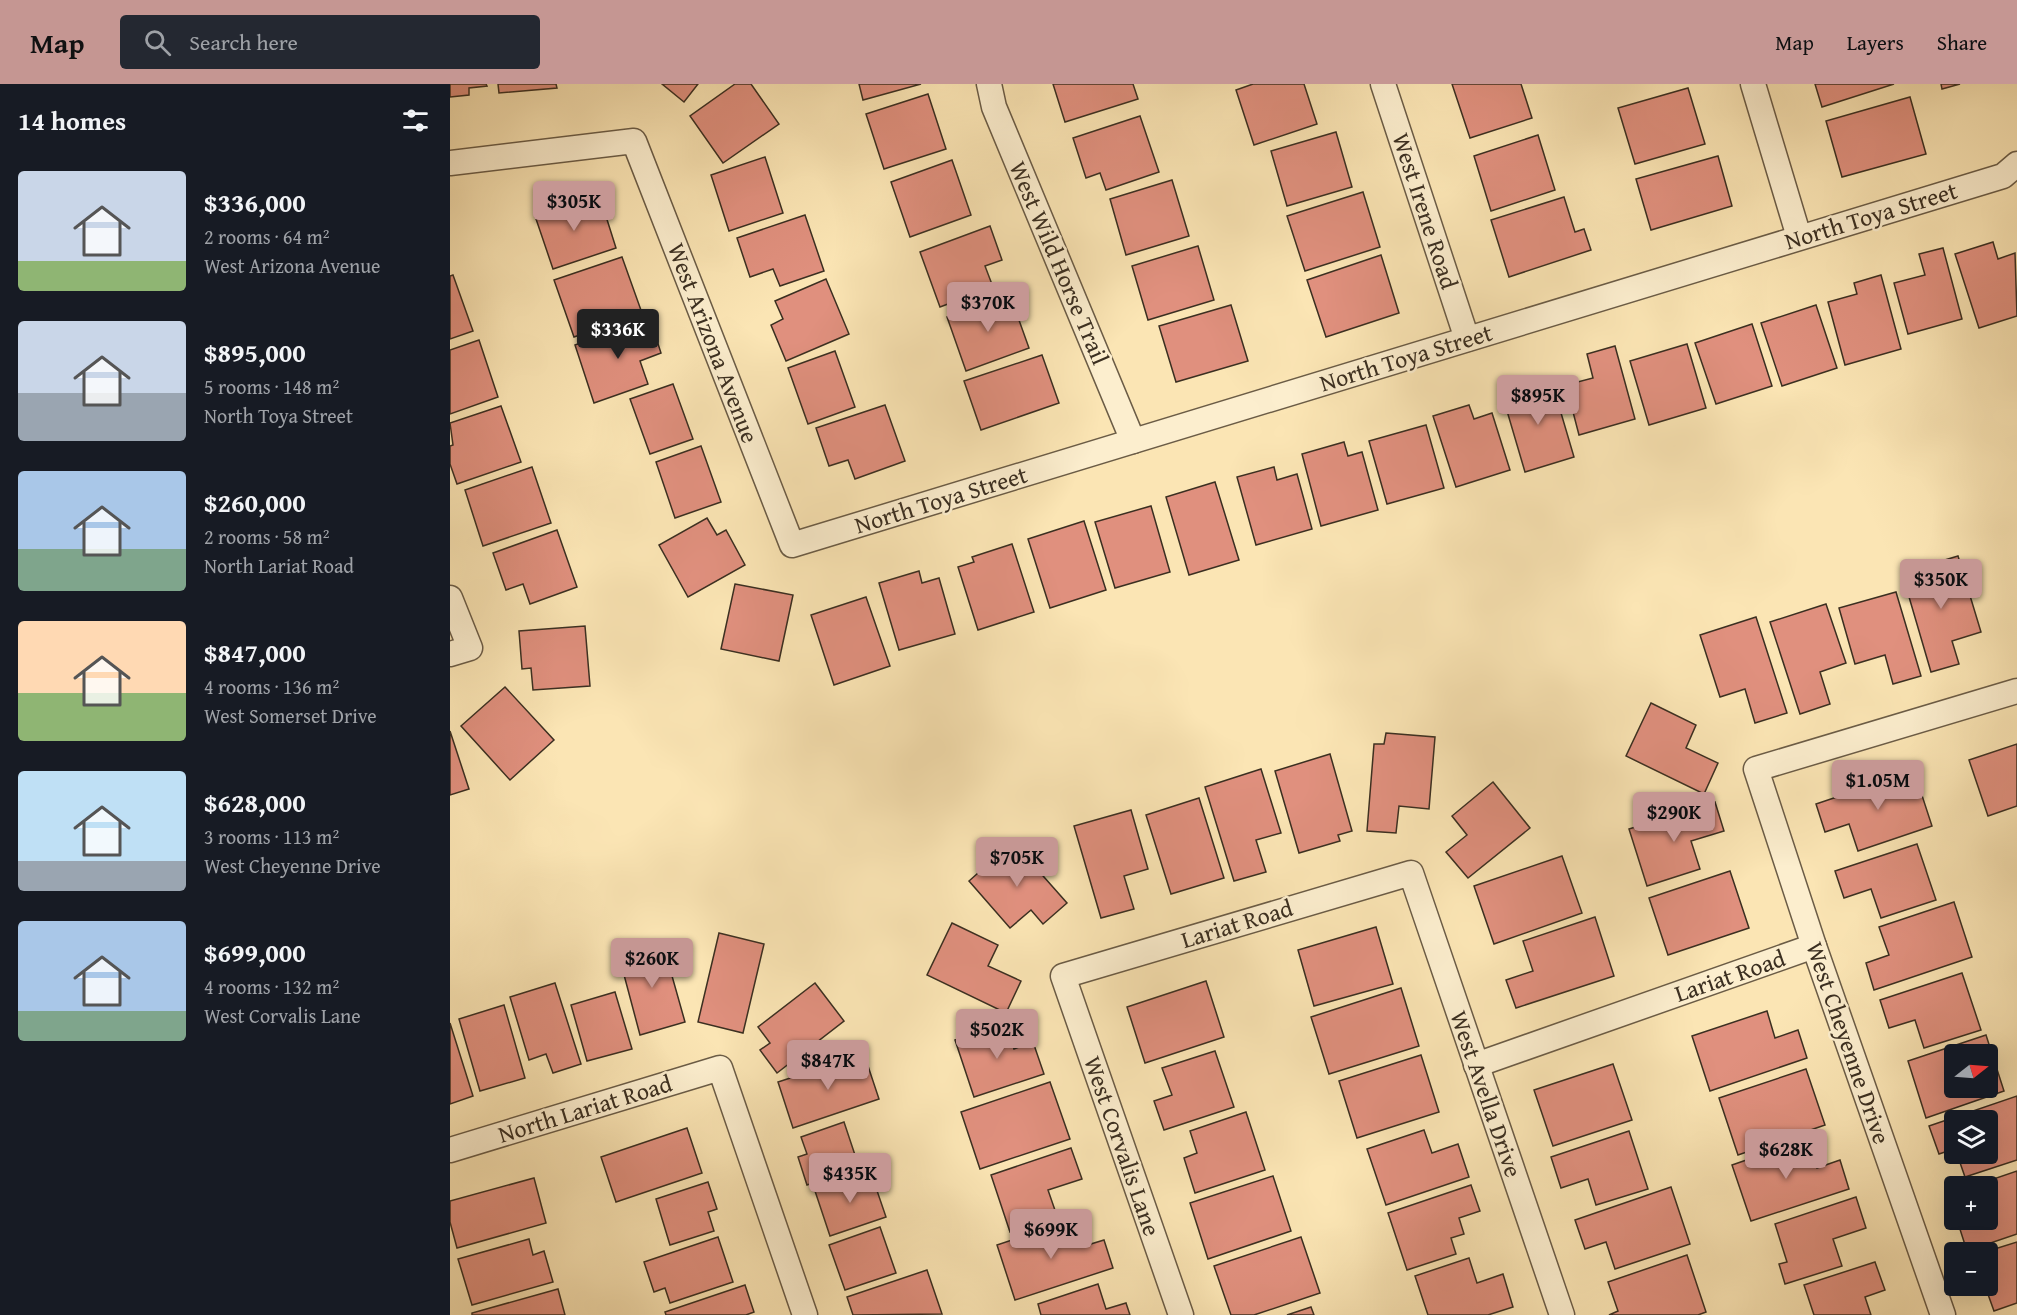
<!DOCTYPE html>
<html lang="en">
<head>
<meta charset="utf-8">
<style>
	:root { --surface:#171b24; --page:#242831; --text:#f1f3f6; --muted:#9ea1a6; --accent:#c59692 }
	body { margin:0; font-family:"Gentium Book Plus",serif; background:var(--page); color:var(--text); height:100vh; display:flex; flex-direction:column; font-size:22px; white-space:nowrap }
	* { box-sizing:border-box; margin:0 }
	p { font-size:20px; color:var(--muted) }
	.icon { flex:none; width:33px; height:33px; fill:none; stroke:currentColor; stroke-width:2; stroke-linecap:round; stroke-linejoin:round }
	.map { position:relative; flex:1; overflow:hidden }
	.details { display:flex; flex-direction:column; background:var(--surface); width:450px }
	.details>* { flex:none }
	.needle { width:39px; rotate:73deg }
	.tools { position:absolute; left:1494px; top:960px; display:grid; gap:12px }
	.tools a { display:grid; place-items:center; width:54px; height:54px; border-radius:6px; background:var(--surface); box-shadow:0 6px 24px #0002; font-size:30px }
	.price { position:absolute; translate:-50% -51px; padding:0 14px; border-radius:6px; background:var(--accent); color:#111; font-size:20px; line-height:39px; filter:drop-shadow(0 2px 3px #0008) }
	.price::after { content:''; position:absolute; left:50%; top:36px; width:18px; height:14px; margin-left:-9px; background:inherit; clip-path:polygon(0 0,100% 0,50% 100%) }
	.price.current { background:#222; color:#fff }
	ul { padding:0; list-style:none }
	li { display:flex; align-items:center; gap:18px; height:150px; padding:0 18px }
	li span { display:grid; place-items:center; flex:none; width:168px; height:120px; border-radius:6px; color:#555 }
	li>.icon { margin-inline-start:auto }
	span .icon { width:72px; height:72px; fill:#fffc; stroke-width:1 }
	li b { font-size:26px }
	h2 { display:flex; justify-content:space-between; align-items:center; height:72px; padding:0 18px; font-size:26px }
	header { display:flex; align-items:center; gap:36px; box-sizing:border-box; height:84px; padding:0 30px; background:var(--accent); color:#111 }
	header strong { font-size:28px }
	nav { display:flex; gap:33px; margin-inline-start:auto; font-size:21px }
	.search { width:420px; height:54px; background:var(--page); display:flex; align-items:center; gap:15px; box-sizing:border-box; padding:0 21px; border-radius:6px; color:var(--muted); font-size:22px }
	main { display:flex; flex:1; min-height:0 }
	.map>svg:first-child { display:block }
	.building { fill:#e0907e; stroke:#3b2f21; stroke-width:1.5; fill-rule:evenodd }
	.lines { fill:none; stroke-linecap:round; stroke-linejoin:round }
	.minor-casing { stroke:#6b5c46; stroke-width:27 }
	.minor { stroke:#fceece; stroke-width:24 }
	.labels { text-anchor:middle; stroke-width:5; stroke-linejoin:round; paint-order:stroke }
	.street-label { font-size:24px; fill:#3b2f21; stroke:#fceece }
</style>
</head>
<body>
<header>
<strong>Map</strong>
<div class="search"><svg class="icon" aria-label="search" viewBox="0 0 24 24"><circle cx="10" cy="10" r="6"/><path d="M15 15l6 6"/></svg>Search here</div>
<nav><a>Map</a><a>Layers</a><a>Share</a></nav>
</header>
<main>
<section class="details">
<h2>14 homes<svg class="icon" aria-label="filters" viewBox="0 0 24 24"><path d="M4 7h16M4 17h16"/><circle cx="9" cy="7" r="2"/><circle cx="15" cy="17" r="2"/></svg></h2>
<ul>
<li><span style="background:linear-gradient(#c9d6e8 75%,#8fb573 0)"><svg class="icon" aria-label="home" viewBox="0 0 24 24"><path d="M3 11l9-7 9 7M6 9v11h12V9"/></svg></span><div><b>$336,000</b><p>2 rooms · 64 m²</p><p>West Arizona Avenue</p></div></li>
<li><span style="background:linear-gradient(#c9d6e8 60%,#9aa5b1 0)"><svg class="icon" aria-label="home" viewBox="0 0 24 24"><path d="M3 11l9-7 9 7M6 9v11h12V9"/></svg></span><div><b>$895,000</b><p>5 rooms · 148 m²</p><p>North Toya Street</p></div></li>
<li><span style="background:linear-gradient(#a9c7e8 65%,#7fa58c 0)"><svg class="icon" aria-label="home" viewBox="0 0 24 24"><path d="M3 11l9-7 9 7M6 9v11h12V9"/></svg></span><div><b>$260,000</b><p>2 rooms · 58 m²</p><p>North Lariat Road</p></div></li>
<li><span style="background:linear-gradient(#ffd9b3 60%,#8fb573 0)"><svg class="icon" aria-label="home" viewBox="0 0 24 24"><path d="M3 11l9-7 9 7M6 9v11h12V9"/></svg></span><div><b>$847,000</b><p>4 rooms · 136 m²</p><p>West Somerset Drive</p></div></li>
<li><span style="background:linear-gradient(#bfe0f5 75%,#9aa5b1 0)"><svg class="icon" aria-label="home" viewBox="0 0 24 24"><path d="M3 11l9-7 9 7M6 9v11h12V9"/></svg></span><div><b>$628,000</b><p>3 rooms · 113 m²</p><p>West Cheyenne Drive</p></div></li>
<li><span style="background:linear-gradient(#a9c7e8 75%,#7fa58c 0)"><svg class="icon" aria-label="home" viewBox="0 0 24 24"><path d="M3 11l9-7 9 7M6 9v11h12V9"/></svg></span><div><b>$699,000</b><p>4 rooms · 132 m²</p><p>West Corvalis Lane</p></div></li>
</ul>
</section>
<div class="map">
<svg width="1567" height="1231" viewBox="0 0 1567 1231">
	<rect width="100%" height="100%" fill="#fbe5b4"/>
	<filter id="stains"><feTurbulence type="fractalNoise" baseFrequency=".00333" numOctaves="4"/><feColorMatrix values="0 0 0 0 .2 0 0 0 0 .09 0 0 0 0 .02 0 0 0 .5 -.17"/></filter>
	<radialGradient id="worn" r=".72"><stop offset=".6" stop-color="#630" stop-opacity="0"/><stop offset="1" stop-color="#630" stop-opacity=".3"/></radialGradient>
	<g class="building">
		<polygon points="0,0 36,0 37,2 19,4 19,11 0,13"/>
		<polygon points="48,0 106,0 107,4 49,9"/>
		<polygon points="212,0 248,0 234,18"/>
		<polygon points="285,0 301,0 329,40 273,79 240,32"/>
		<polygon points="409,0 471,0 413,16"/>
		<polygon points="603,0 683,0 688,15 615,38"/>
		<polygon points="803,0 854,0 867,40 804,61 786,6"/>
		<polygon points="1002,0 1071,0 1082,34 1020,54"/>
		<polygon points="1365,0 1444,0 1372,23"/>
		<polygon points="1491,0 1510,0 1492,5"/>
		<polygon points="1238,4 1255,60 1185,80 1168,24"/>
		<polygon points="478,10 496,65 434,85 416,30"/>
		<polygon points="1460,13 1476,70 1392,93 1376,37"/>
		<polygon points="690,32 709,88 656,106 650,89 636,94 623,54"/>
		<polygon points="886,48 902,103 837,122 821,67"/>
		<polygon points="1088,51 1105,106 1041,127 1024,72"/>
		<polygon points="1268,72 1282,122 1201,146 1186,95"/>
		<polygon points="315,73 333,129 279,147 261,91"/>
		<polygon points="502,76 521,131 460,153 441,98"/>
		<polygon points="722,96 739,152 676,171 660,115"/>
		<polygon points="913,108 930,163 855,187 837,132"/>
		<polygon points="137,111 143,129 154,126 166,164 103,185 84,129"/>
		<polygon points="1114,113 1125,148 1134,145 1141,166 1059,193 1041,136"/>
		<polygon points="355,131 374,187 330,202 323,185 300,193 287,154"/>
		<polygon points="540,142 552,176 535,182 543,203 490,223 470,168"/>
		<polygon points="1543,158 1548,175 1565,169 1567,232 1529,244 1505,170"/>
		<polygon points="748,162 764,216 698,236 682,182"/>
		<polygon points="1493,164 1512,235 1458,250 1444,199 1475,191 1469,170"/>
		<polygon points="931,171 949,229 876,253 857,196"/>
		<polygon points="172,173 192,229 124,253 104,196"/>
		<polygon points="3,191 23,247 0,255 0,192"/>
		<polygon points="1431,191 1451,265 1395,281 1378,218 1407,210 1404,199"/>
		<polygon points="376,195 399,250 336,277 321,241 333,235 325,217"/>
		<polygon points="560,211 579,264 516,287 497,233"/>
		<polygon points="781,221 798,277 726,298 709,242"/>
		<polygon points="1366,221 1387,284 1332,302 1311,239"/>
		<polygon points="200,235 211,269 190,277 198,300 144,319 125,261"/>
		<polygon points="1302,240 1322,302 1266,320 1245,259"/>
		<polygon points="29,256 48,313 0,330 0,266"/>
		<polygon points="1237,260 1256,324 1199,341 1180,277"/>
		<polygon points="1165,262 1185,335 1129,351 1116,301 1143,294 1137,270"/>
		<polygon points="385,267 405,323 358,340 338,284"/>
		<polygon points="592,271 609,319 531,346 514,297"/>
		<polygon points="1101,295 1124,373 1075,388 1052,310"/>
		<polygon points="223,300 243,355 200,370 180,315"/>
		<polygon points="435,321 455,377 405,395 398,376 379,382 366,344"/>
		<polygon points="1019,321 1024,335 1042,329 1060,386 1006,403 983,332"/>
		<polygon points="51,322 71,378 7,400 0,380 0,362 3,361 0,339"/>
		<polygon points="976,341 994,404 937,420 919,357"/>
		<polygon points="894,358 898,372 912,368 928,426 871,442 852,370"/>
		<polygon points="251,362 271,418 225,434 206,378"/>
		<polygon points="82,383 101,439 33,462 15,406"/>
		<polygon points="824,383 827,396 847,390 862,445 806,461 787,393"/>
		<polygon points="765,398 789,476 739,491 716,413"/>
		<polygon points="701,422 720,488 665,504 645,438"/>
		<polygon points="257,434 267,451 276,446 295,481 238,513 209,461"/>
		<polygon points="634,437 656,506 600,524 578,455"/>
		<polygon points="107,446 127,503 80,520 73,500 56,506 43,469"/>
		<polygon points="562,460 584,528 528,546 508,483 524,478 522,473"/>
		<polygon points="1508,472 1531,548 1502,557 1509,580 1481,588 1452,489"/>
		<polygon points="469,487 472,499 489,494 505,550 449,566 429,499"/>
		<polygon points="285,500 343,511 329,577 271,565"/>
		<polygon points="1446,508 1471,592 1443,600 1435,571 1405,580 1389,524"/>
		<polygon points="416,513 440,582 384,601 361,531"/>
		<polygon points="1376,520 1396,579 1370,588 1380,620 1350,630 1320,538"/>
		<polygon points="1306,533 1337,629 1305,639 1295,605 1270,613 1250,551"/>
		<polygon points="135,542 140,602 83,606 81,584 72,585 69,547"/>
		<polygon points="55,603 104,656 60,696 11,642"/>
		<polygon points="1201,619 1246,641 1236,664 1268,679 1254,710 1176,672"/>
		<polygon points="0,647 19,705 0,711"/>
		<polygon points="936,649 985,653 979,725 949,722 946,749 917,747 924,660 934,660"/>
		<polygon points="1567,660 1567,722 1538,732 1519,676"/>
		<polygon points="880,670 902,747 888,751 890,757 849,769 825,687"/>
		<polygon points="811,685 831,749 806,756 816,788 784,797 755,703"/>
		<polygon points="1464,687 1482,742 1408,767 1399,740 1375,748 1366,720"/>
		<polygon points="1043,698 1080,744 1018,794 996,768 1017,751 1002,732"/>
		<polygon points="749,714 774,794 721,810 696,731"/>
		<polygon points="1265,718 1274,747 1241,757 1250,785 1197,802 1179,745"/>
		<polygon points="681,726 698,785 674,792 684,825 651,834 624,742"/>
		<polygon points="563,758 617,819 593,840 581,826 560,844 519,797"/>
		<polygon points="1467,760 1486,816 1431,834 1421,805 1394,814 1385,787"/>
		<polygon points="1112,772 1132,829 1044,860 1024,802"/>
		<polygon points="1280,787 1299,844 1218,871 1199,814"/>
		<polygon points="1504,818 1522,873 1424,906 1416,879 1439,871 1429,843"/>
		<polygon points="1145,833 1164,892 1066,924 1056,896 1083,887 1073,857"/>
		<polygon points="502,839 548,861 538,882 571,897 556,929 477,891"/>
		<polygon points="926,843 943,900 864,922 848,866"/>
		<polygon points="269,849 314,860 293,949 248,938"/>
		<polygon points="213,860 235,938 190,951 169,872"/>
		<polygon points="1512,889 1531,946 1474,964 1465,936 1439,944 1430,916"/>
		<polygon points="756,897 774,953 695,979 677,923"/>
		<polygon points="105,899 131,980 103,989 96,970 79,976 60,913"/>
		<polygon points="365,899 394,937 327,989 310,966 320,959 308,943"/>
		<polygon points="951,904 969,962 879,990 861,933"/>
		<polygon points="165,908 182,965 137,977 121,921"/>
		<polygon points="54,921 75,994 30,1007 9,935"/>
		<polygon points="1317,927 1325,954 1348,946 1357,974 1260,1007 1242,952"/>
		<polygon points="0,939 23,1012 0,1020"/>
		<polygon points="556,939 564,965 583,958 594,990 524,1013 505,956"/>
		<path d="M1536,951L1554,1007L1476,1034L1458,977ZM1504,970H1538V1004H1504Z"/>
		<polygon points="765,967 784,1023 714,1046 704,1017 722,1011 712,984"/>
		<polygon points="414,970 429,1015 343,1044 328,998"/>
		<polygon points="971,971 989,1028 907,1054 889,997"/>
		<polygon points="1163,980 1182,1036 1103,1062 1084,1006"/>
		<polygon points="1356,985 1375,1041 1288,1071 1269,1014"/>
		<polygon points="600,998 620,1055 530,1085 511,1028"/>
		<polygon points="1567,1012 1567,1076 1515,1093 1507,1070 1538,1070 1538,1036 1504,1036 1504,1065 1489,1070 1479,1042"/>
		<polygon points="796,1028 815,1086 745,1109 734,1074 747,1069 740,1047"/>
		<polygon points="394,1038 409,1083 357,1101 348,1073 357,1070 351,1053"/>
		<polygon points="237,1044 252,1089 166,1118 151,1073"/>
		<polygon points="974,1046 982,1069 1008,1060 1019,1093 936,1121 917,1065"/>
		<polygon points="1179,1047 1198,1105 1146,1121 1138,1095 1111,1104 1101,1073"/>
		<polygon points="1357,1055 1367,1084 1390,1076 1399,1105 1301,1137 1282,1081"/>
		<polygon points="621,1064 632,1095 598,1106 607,1132 560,1148 541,1091"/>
		<polygon points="1567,1087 1567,1150 1517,1167 1507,1136 1538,1136 1538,1102 1523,1102"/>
		<polygon points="421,1089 436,1133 380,1152 365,1107"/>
		<polygon points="823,1092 841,1147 758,1175 740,1119"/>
		<polygon points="84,1094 96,1139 7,1164 0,1138 0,1117"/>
		<polygon points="258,1098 267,1125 258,1128 264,1147 220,1161 206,1115"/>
		<polygon points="1021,1101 1030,1127 1009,1134 1014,1150 1001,1154 1006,1170 957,1186 938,1129"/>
		<polygon points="1221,1103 1240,1160 1165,1185 1156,1158 1135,1165 1125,1136"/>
		<polygon points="1406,1113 1416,1144 1383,1155 1392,1182 1335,1200 1329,1180 1337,1178 1325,1140"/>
		<polygon points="622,1136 631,1163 654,1156 663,1184 565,1216 547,1161"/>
		<polygon points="430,1143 446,1189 395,1206 379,1161"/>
		<polygon points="268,1153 283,1198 220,1219 215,1204 204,1208 194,1178"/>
		<polygon points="851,1153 870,1209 804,1231 781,1231 764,1182"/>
		<polygon points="79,1155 83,1171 94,1167 103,1198 22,1221 8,1175"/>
		<polygon points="1567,1158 1567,1219 1544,1227 1535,1202 1538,1202 1538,1168 1535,1168"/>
		<polygon points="1237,1171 1256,1228 1248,1231 1159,1231 1168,1227 1158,1198"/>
		<polygon points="1019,1174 1027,1199 1053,1190 1063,1223 1038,1231 978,1231 965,1192"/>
		<polygon points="1425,1178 1435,1206 1415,1213 1421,1231 1364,1231 1354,1201"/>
		<polygon points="477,1186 492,1230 403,1231 397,1213"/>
		<polygon points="648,1200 656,1225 676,1219 680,1231 591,1231 588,1220"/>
		<polygon points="295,1201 304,1228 296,1231 216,1231 215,1228"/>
		<polygon points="108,1205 115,1231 22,1231 22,1229"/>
		<polygon points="861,1223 864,1231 837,1231"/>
	</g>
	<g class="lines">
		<g class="minor-casing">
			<g id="minor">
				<polyline points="539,0 544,23 683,357"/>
				<polyline points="933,0 1017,255"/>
				<polyline points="1303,0 1349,153"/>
				<polyline points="0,79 184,57 342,461 1553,92 1567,80"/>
				<polyline points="0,514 20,564 0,570"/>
				<polyline points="1026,981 1364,862"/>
				<polyline points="0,1066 270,984 355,1231"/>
				<polyline points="731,1231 613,892 961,789 1112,1231"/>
				<polyline points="1493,1231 1364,862 1306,685 1567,607"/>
			</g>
		</g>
		<use href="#minor" class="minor"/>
	</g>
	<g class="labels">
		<g class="street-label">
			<text transform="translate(975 127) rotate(72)" y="8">West Irene Road</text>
			<text transform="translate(1421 132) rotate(-17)" y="8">North Toya Street</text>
			<text transform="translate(609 179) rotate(67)" y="8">West Wild Horse Trail</text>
			<text transform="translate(263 259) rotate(69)" y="8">West Arizona Avenue</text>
			<text transform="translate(956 274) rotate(-17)" y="8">North Toya Street</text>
			<text transform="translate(491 416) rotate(-17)" y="8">North Toya Street</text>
			<text transform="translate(787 840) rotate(-17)" y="8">Lariat Road</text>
			<text transform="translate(1280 892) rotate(-19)" y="8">Lariat Road</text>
			<text transform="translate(1398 959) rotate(71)" y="8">West Cheyenne Drive</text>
			<text transform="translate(1036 1010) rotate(71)" y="8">West Avella Drive</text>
			<text transform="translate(135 1025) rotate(-17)" y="8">North Lariat Road</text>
			<text transform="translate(672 1062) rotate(71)" y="8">West Corvalis Lane</text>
		</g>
	</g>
	<rect width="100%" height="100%" filter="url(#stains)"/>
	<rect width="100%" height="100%" fill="url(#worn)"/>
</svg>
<div class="tools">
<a><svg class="needle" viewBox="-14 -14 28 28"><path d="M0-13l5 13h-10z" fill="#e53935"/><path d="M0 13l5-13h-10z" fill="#9ea1a6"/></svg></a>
<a><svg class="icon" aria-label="layers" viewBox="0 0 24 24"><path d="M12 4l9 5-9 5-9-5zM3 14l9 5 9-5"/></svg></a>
<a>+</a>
<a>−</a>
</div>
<b class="price" style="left:124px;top:148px">$305K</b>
<b class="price" style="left:538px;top:249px">$370K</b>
<b class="price current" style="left:168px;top:276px">$336K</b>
<b class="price" style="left:1088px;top:342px">$895K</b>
<b class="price" style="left:1491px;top:526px">$350K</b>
<b class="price" style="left:1428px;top:727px">$1.05M</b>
<b class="price" style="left:1224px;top:759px">$290K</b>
<b class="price" style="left:567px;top:804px">$705K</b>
<b class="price" style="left:202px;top:905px">$260K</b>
<b class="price" style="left:547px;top:976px">$502K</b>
<b class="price" style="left:378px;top:1007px">$847K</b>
<b class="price" style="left:1336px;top:1096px">$628K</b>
<b class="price" style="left:400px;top:1120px">$435K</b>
<b class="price" style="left:601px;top:1176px">$699K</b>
</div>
</main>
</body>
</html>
